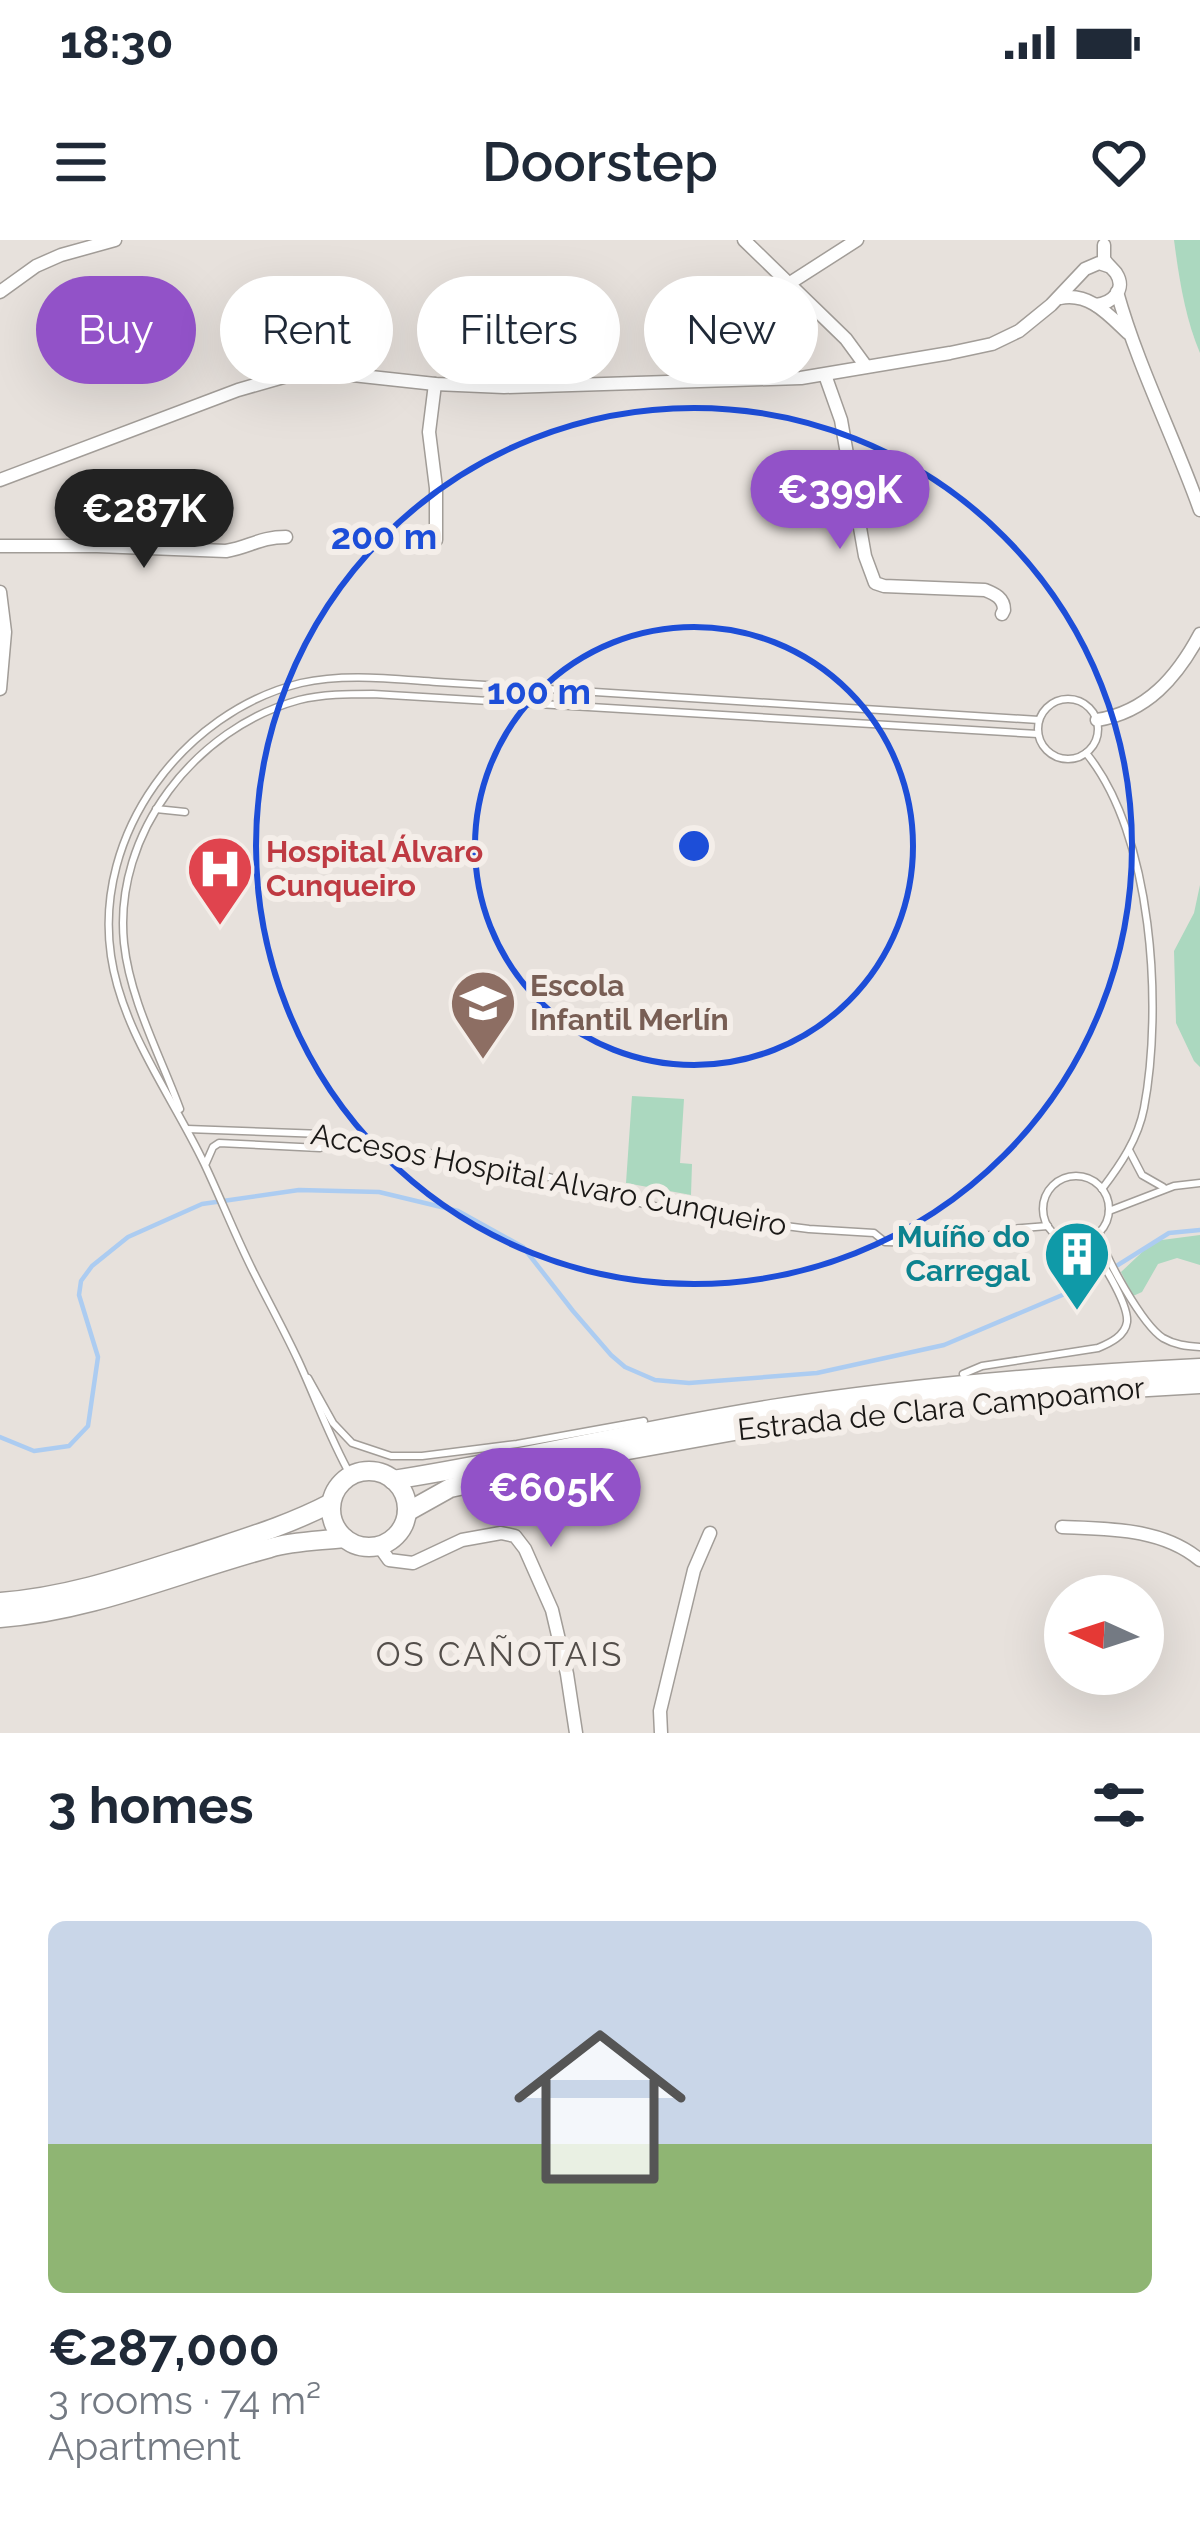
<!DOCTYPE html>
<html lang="en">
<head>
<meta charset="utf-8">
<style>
	:root { --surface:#fff; --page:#f2f2f3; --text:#1f2937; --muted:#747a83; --line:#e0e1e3; --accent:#9252c8 }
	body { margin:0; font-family:Raleway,sans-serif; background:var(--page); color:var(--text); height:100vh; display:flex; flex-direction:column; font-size:45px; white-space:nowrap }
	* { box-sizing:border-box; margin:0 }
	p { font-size:39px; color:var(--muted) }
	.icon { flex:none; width:66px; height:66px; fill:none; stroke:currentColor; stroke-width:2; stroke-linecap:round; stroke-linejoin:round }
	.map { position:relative; height:1493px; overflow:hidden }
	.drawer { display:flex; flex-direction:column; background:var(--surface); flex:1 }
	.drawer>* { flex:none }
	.banner { position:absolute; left:36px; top:36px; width:1128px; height:108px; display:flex; gap:24px }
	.needle { width:78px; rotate:273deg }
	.tools { position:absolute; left:1044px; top:1335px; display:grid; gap:24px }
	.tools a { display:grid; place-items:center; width:120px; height:120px; border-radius:50%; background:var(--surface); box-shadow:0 12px 48px #0002; font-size:60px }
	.price { position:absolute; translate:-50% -102px; padding:0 27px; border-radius:42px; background:var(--accent); color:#fff; font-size:39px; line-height:78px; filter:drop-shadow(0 3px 6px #0008) }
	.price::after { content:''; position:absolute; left:50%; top:72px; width:36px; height:27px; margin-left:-18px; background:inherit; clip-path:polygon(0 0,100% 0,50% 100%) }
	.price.on { background:#222; color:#fff }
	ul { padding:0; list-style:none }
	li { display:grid; align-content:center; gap:24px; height:636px; padding:0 48px }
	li+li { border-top:3px solid var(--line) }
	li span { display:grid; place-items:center; height:372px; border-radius:18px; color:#555 }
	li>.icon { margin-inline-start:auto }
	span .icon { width:216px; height:216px; fill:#fffc; stroke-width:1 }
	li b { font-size:51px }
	h2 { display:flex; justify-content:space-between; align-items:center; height:144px; padding:0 48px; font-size:51px }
	.tag { padding:0 42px; border-radius:54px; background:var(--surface); box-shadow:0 12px 48px #0002; font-size:42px; line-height:108px }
	.tag.on { background:var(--accent); color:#fff }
	.status { display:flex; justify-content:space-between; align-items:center; height:84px; padding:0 60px; background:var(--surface); direction:ltr }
	.status svg { height:33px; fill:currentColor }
	header { display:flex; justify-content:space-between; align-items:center; height:156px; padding:0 48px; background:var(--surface); font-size:54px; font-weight:600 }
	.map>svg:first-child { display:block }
	.green { fill:#abd8bf }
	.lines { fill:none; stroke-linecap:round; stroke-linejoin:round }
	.stream { stroke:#acccf1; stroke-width:4.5 }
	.lane-casing { stroke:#a29d98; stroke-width:9 }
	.street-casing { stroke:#a29d98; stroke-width:15 }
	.primary-casing { stroke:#a29d98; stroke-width:21 }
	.lane { stroke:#fff; stroke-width:6 }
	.street { stroke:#fff; stroke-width:12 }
	.primary { stroke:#fff; stroke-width:18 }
	.ring { fill:none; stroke:#1d4ed8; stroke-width:6 }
	.labels { text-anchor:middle; stroke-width:12; stroke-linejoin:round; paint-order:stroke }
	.health-label { font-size:30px; font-weight:bold; fill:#be3a42; stroke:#f4eee9; text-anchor:start }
	.education-label { font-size:30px; font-weight:bold; fill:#785e54; stroke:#f4eee9; text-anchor:start }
	.street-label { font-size:30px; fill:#1a1816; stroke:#f4eee9 }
	.culture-label { font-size:30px; font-weight:bold; fill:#0d838f; stroke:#f4eee9; text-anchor:end }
	.neighbourhood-label { font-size:33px; letter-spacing:3px; fill:#534e4a; stroke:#f4eee9 }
	.centre { fill:#1d4ed8; stroke:#f4eee9; stroke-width:6 }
	.ring-label { font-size:36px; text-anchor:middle; font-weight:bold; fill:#1d4ed8; stroke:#f4eee9; stroke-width:12; stroke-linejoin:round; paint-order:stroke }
</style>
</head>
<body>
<div class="status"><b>18:30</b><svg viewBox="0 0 49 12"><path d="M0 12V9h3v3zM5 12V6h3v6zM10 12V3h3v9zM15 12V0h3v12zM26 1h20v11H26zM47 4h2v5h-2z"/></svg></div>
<header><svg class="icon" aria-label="menu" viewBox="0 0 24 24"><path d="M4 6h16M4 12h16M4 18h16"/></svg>Doorstep<svg class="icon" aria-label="heart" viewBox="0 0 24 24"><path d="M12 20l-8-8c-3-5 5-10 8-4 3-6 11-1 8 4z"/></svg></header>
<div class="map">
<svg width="1200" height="1493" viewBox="0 0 1200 1493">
	<rect width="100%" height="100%" fill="#e7e1dc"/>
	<g class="green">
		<path d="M1174,0H1200V113C1185,78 1179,38 1174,0Z"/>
		<polygon points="1200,645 1200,827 1194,821 1176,783 1174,711 1194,673"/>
		<polygon points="632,856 684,859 680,923 692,924 691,955 626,943"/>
		<polygon points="1200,995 1200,1025 1177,1018 1158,1024 1142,1052 1133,1056 1121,1032 1154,1001"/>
	</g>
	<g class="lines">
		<polyline class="stream" points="0,1197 34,1211 69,1206 88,1186 98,1117 79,1055 81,1041 92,1026 128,997 202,964 299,950 379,952 458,971 523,1007 573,1071 611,1115 625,1127 655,1140 689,1143 817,1133 944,1105 1086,1045 1169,993 1200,990"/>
		<g class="lane-casing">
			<g id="lane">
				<circle cx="1068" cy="489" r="30"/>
				<path d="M1086,513C1153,594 1163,768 1144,868C1138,899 1121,924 1102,949"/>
				<polyline points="156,569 185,572"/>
				<path d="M180,869C160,815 130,760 124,703C113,593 196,488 299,460C323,454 348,454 373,454L1038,494"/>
				<polyline points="187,889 323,894 524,930 640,963 691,974 809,989 874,993 885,1002 924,1003 939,996 1000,995 1011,989 1048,986"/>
				<polyline points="1129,910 1142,935 1163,947"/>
				<polyline points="206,923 213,907 219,903 320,908 328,904"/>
				<circle cx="1076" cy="969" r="33"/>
				<polyline points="1109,971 1174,946 1200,943"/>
				<path d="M1100,993C1103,1016 1143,1085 1163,1098C1175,1105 1186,1106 1200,1107"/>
				<path d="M963,1134L982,1126L1098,1108C1110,1103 1125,1096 1127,1082C1129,1063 1098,1016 1087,1000"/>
				<polyline points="308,1138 333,1183 352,1203 391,1216 422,1216 517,1204 644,1181"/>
				<path d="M351,1236C330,1199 316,1159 298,1120C284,1090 268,1061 253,1031C235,995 221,959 204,923C172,856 122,791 111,716C93,594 183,472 301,443C345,433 393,439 437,442L1039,480"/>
			</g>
		</g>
		<g class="street-casing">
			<g id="street">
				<polyline points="744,0 846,99 865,125"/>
				<polyline points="790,43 857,0"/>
				<polyline points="0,52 36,26 61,15 115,0"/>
				<path d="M1117,52C1138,127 1174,197 1200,270"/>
				<path d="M1060,58C1089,52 1108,74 1128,93"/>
				<path d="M1096,65C1112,63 1127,50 1116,33C1112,28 1107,24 1104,19V5"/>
				<path d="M825,135L841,180L865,316L875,343L884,346L985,350C995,354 1004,358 1004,370L1002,374"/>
				<polyline points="435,144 429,192 436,248 436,300"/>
				<polyline points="0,240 238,150 294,134 334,133 435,144 504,147 801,138 950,113 992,104 1019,91 1051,65 1085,29 1099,23 1108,26"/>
				<path d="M0,306H97L226,311C250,307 260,297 286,297"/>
				<polyline points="0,352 5,392 0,449"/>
				<path d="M1097,480C1147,472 1177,437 1200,394"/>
				<path d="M1062,1287C1109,1289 1162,1288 1200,1320"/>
				<polyline points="379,1306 389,1320 413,1323 462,1300 501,1293 515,1296 525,1309 552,1370 567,1434 576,1493"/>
				<polyline points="661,1493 660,1471 694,1330 710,1293"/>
			</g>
		</g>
		<g class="primary-casing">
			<g id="primary">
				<circle cx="369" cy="1269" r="38"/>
				<path d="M393,1240C520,1220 645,1189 772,1169C913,1147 1057,1135 1200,1128"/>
				<polyline points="407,1272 450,1248 617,1212 751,1188 861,1172 1010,1155 1200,1144"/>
				<path d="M0,1362C70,1357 134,1334 200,1313C245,1298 289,1285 331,1263"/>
				<path d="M0,1378C93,1371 180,1332 270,1308C293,1301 319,1301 344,1298"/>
			</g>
		</g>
		<use href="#lane" class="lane"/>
		<use href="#street" class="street"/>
		<use href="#primary" class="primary"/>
	</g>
	<g class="ring">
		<circle cx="694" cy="606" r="219"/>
		<circle cx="694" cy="606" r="438"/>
	</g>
	<defs>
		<g id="hospital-pin" transform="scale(3.45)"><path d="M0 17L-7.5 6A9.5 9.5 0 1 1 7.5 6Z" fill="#e0444e" stroke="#f4eee9"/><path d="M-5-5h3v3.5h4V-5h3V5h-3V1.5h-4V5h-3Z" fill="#fff"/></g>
		<g id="school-pin" transform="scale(3.45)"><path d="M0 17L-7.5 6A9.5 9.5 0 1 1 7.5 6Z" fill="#8d6e63" stroke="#f4eee9"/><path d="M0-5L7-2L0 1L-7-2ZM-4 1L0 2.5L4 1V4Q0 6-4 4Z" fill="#fff"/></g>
		<g id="building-pin" transform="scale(3.45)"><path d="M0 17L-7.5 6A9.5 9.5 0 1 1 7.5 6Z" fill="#0f9aa8" stroke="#f4eee9"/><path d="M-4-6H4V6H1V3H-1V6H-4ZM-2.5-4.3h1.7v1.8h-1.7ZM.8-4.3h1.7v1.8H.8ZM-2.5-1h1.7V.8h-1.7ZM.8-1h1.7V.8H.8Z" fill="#fff"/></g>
	</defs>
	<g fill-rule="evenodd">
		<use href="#hospital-pin" x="220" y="629"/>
		<use href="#school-pin" x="483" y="763"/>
		<use href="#building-pin" x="1077" y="1014"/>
	</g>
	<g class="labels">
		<g class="health-label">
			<text x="266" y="622">Hospital Álvaro<tspan x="266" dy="34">Cunqueiro</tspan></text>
		</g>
		<g class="education-label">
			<text x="530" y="756">Escola<tspan x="530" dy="34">Infantil Merlín</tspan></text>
		</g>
		<g class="street-label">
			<text transform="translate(549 940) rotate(11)" y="10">Accesos Hospital Alvaro Cunqueiro</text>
			<text transform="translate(941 1169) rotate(-6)" y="10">Estrada de Clara Campoamor</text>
		</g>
		<g class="culture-label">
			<text x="1030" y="1007">Muíño do<tspan x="1030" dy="34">Carregal</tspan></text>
		</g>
		<g class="neighbourhood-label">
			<text x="500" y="1426">OS CAÑOTAIS</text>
		</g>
	</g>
	<circle cx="694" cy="606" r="18" class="centre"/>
	<g class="ring-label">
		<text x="384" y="309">200 m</text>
		<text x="539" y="464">100 m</text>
	</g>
</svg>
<div class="tools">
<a><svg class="needle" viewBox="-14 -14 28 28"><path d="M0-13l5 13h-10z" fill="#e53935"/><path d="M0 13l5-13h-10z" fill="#747a83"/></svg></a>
</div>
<b class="price" style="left:840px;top:312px">€399K</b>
<b class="price on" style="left:144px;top:331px">€287K</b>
<b class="price" style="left:551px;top:1310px">€605K</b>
<div class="banner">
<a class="tag on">Buy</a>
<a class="tag">Rent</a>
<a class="tag">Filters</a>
<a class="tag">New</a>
</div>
</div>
<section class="drawer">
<h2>3 homes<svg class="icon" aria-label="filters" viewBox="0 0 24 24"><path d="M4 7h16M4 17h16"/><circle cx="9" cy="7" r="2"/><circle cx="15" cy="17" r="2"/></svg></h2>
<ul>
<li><span style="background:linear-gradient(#c9d6e8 60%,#8fb573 0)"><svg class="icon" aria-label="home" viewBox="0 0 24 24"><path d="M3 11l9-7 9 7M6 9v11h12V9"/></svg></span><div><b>€287,000</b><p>3 rooms · 74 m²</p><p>Apartment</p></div></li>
</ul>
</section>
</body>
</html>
